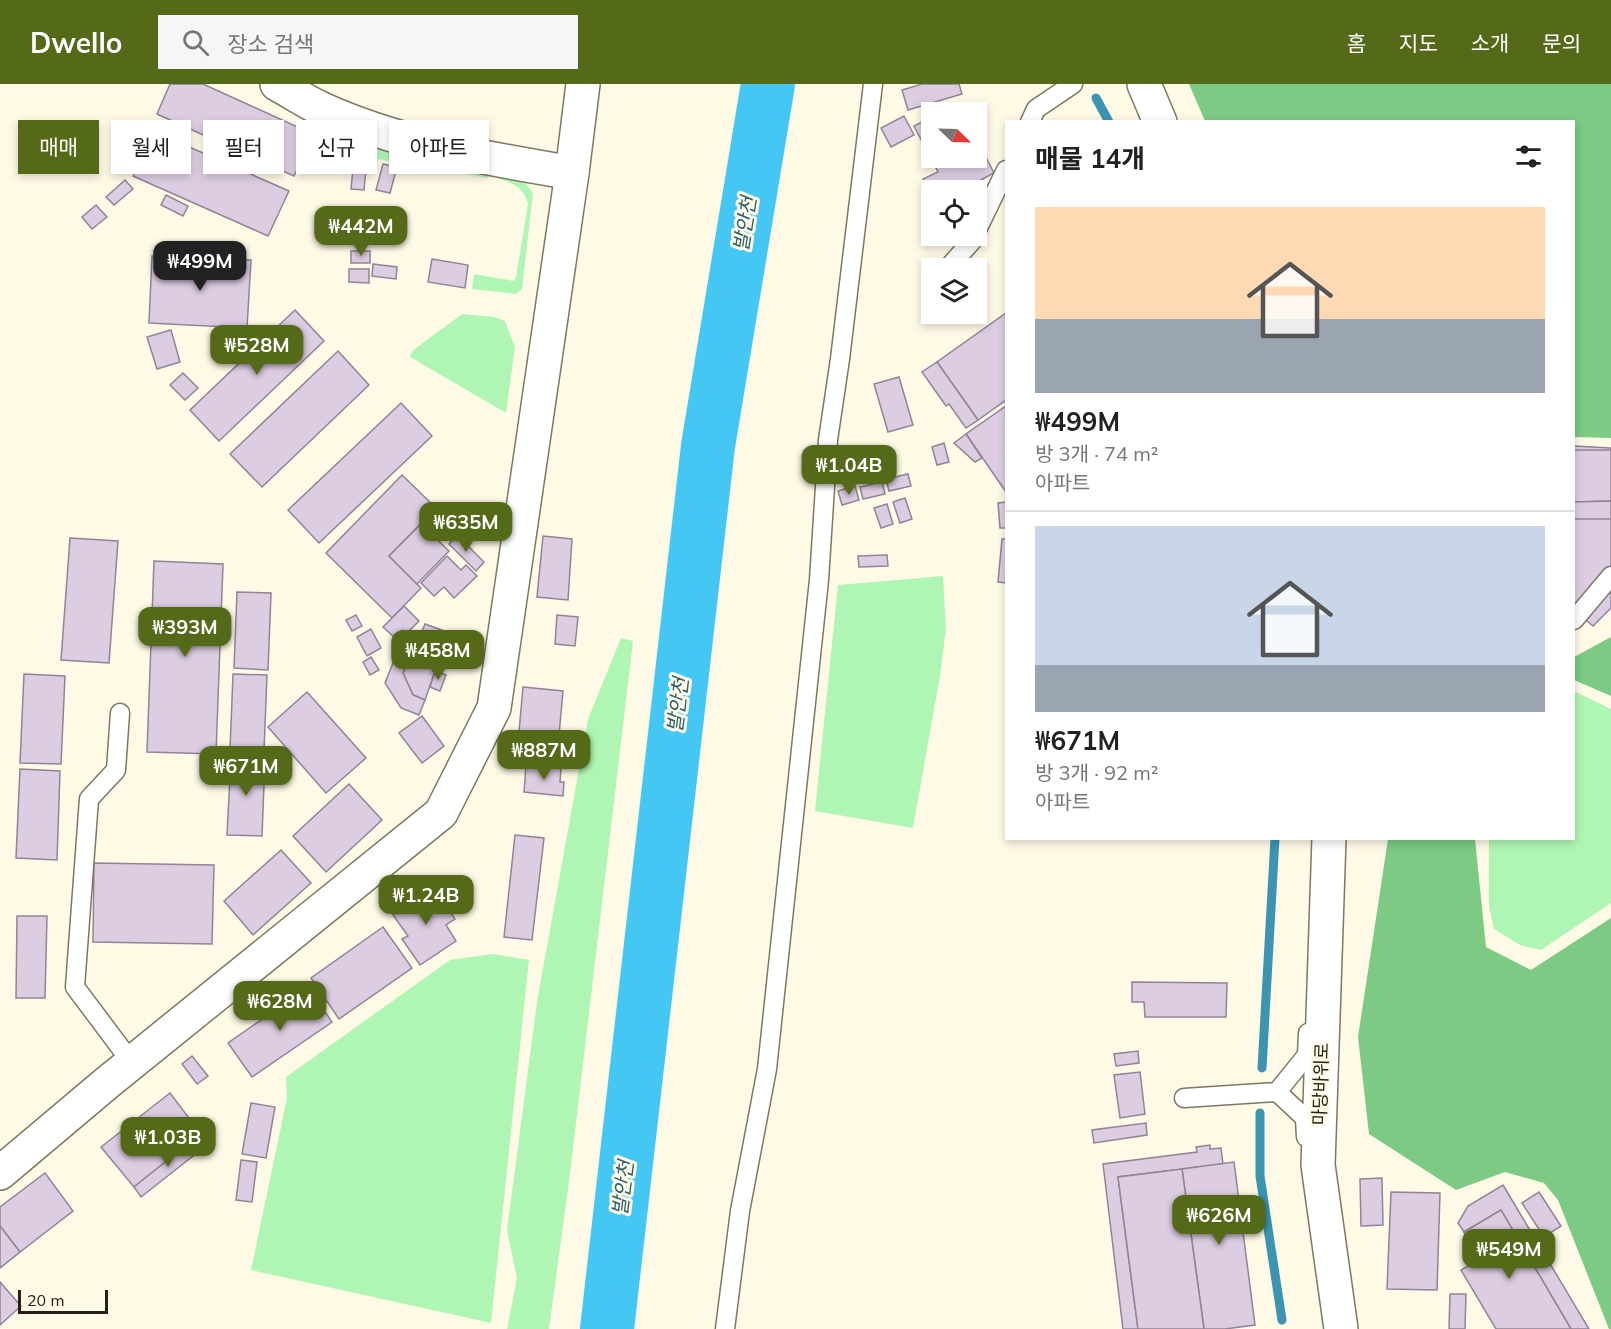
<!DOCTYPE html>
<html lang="ko">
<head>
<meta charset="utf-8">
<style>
	:root { --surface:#fff; --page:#f6f6f6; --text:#222; --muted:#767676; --line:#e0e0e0; --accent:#546a19 }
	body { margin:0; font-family:Mulish,"Noto Sans KR",sans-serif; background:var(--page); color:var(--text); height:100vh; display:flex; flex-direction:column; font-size:22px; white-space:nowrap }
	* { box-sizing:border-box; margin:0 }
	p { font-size:20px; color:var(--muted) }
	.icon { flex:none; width:33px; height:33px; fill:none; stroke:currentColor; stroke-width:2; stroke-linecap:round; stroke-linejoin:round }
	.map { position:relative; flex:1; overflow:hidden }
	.sheet { position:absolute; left:1005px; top:36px; width:570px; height:720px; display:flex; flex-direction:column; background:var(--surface); border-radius:0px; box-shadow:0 3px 9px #0003 }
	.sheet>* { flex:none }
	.hud { position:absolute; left:18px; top:36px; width:570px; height:54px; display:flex; gap:12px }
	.needle { width:39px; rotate:113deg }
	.buttons { position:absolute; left:921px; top:18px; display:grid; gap:12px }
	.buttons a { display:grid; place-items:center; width:66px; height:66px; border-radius:0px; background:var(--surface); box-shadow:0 3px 9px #0003; font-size:30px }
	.scale { position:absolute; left:18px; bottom:15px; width:90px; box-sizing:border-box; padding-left:6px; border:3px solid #232118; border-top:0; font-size:16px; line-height:21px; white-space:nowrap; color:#232118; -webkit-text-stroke:4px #fffae6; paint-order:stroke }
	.price { position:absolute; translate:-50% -51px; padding:0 14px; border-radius:12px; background:var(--accent); color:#fff; font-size:20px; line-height:39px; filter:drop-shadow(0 2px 3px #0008) }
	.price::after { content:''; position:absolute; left:50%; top:36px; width:18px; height:14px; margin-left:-9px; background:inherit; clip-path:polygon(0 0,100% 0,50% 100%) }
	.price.selected { background:#222; color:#fff }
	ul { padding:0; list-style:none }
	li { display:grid; align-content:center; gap:12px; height:318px; padding:0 30px }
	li+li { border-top:2px solid var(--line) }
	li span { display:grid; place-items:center; height:186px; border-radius:0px; color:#555 }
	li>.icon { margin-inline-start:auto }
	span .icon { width:108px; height:108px; fill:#fffc; stroke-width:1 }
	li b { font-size:26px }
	h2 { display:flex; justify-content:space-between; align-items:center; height:72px; padding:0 30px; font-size:26px }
	.pill { padding:0 21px; border-radius:0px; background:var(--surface); box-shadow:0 3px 9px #0003; font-size:21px; line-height:54px }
	.pill.selected { background:var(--accent); color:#fff }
	header { display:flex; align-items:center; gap:36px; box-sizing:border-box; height:84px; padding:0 30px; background:var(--accent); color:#fff }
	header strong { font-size:28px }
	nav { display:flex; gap:33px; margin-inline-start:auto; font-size:21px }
	.search { width:420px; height:54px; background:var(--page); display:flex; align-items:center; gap:15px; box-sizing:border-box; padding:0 21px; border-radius:0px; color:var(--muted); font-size:22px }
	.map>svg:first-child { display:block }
	.green { fill:#aff6b4 }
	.forest { fill:#7cca83 }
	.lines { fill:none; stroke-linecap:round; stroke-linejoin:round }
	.stream { stroke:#3b95b1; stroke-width:9 }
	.river { stroke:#45c7f3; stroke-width:54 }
	.building { fill:#ddcde2; stroke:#928397; stroke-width:1.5 }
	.service-casing { stroke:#7d7861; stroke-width:21 }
	.minor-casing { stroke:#7d7861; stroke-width:36 }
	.secondary-casing { stroke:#7d7861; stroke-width:36 }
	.service { stroke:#fff; stroke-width:18 }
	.minor { stroke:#fff; stroke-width:33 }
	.secondary { stroke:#fff; stroke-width:33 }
	.labels { text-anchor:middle; stroke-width:6; stroke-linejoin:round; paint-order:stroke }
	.street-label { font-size:18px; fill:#232118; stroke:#fffae6 }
	.water-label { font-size:20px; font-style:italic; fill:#2b5f72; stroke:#fffae6 }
</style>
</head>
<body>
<header>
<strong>Dwello</strong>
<div class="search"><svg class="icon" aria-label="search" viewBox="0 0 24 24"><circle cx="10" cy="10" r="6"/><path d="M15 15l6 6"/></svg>장소 검색</div>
<nav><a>홈</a><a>지도</a><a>소개</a><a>문의</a></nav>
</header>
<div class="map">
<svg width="1611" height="1245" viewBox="0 0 1611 1245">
	<rect width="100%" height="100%" fill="#fffae6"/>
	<g class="green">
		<polygon points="378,66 489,87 488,94 377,75"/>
		<path d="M501,88C517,93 523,94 533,109L522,205L516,210L472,205L474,190L514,197L516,193L528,120C523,103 515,100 499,95Z"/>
		<polygon points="462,230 494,233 505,237 515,263 506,329 410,273 412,267"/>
		<polygon points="943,492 946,544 940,592 913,744 815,727 838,501"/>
		<polygon points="621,554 633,557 570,1090 549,1245 507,1245 517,1194 507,1146 537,918 588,635"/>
		<polygon points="1574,607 1611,625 1611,819 1541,866 1520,861 1494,845 1489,822 1489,755 1574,754"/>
		<polygon points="493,870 529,876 491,1239 251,1186 287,1014 286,993 450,876"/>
	</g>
	<g class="forest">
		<polygon points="1189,0 1611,0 1611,354 1574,353 1574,38 1205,37"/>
		<polygon points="1611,553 1611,612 1574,596 1574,573"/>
		<polygon points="1388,755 1475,755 1486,863 1531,886 1611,834 1611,1245 1609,1245 1558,1116 1544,1099 1505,1088 1456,1106 1369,1050 1358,953"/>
	</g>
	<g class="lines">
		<g class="stream">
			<polyline points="1096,14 1109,38"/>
			<polyline points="1262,984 1275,754"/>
			<polyline points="1260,1029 1260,1092 1282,1236"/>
		</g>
		<polyline class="river" points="607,1245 708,362 768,0"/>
	</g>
	<g class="building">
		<polygon points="170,0 203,0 313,50 294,92 157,30"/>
		<polygon points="922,0 959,0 962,10 908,26 902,6"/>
		<polygon points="959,20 963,28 941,28"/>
		<polygon points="904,32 914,51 891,63 881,44"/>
		<polygon points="932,33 932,74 976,74 976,54 994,89 966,104 968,106 932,106 932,111 923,95 938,88 914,42"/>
		<polygon points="153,47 289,107 268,152 133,92"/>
		<polygon points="355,64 368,65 364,106 351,105"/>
		<polygon points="383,80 397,83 390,109 376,106"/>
		<polygon points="125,96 133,105 114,121 106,113"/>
		<polygon points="166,111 188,122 183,132 161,121"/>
		<polygon points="96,121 107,133 92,145 82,133"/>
		<polygon points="359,133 371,133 370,157 358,157"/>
		<rect x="351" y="167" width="19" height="12"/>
		<polygon points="152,172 251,176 247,244 149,239"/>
		<polygon points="432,175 468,181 465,204 428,198"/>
		<polygon points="373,180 397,183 396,195 372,192"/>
		<polygon points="349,185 369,185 369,199 349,198"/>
		<polygon points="295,226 324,257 219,357 190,326"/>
		<polygon points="1006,229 1006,316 978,336 937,278"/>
		<polygon points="171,246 180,278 157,285 147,253"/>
		<polygon points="338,267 369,301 262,403 230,370"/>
		<polygon points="937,278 978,336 966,344 949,320 946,322 922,288"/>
		<polygon points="183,289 198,304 185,316 170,301"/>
		<polygon points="899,293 913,341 888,348 874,300"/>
		<polygon points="401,319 432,352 319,459 288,426"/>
		<polygon points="1006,322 1006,408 966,350"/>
		<polygon points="966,350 982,374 975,378 954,359"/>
		<polygon points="944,359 949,378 937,381 932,363"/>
		<polygon points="1574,362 1611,364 1611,524 1593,542 1574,526"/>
		<polygon points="1574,366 1611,366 1611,417 1574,418"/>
		<polygon points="908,390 911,402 889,407 886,395"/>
		<polygon points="402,391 436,424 389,472 421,504 392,534 326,469"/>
		<polygon points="882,398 885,410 863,415 860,403"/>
		<polygon points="855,402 859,416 842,421 838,407"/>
		<polygon points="905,414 912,435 900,439 893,418"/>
		<polygon points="1611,417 1611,435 1574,435 1574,418"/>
		<polygon points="1006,418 1006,444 1000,444 998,419"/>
		<polygon points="887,420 893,440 881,444 874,424"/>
		<polygon points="421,440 449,467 417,500 389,472"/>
		<polygon points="457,451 484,478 476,487 449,460"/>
		<polygon points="543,452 572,455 568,516 537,513"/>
		<polygon points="70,454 118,457 109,579 61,576"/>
		<polygon points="1002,455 1006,455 1006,499 998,498"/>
		<polygon points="887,471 888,482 859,483 858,472"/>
		<polygon points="447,472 461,486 466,481 477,492 454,514 444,503 434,512 421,499"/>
		<polygon points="154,477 223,480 216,670 147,668"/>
		<polygon points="237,508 271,509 268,586 234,584"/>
		<polygon points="404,522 419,537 406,550 402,546 395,554 383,543"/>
		<polygon points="356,531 362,542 352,547 346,536"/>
		<polygon points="557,531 578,533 575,562 555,560"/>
		<polygon points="425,540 447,548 441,561 448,563 439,589 435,587 425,616 413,611 403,589 417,551 420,552"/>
		<polygon points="371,545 381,564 367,572 357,553"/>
		<polygon points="402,562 412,566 403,589 413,611 425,616 419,631 401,624 385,599 393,579 396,580"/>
		<polygon points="371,573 379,586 370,591 363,578"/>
		<polygon points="435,587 446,591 440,607 430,603"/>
		<polygon points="24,590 65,592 61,680 20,679"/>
		<polygon points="233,590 267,591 264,667 230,666"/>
		<polygon points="523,603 563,607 556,684 516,681"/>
		<polygon points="307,608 366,674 326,709 268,643"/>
		<polygon points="422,632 444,662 422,679 399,649"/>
		<polygon points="231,674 265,676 262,752 227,751"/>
		<polygon points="526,681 561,684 560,698 564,698 563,712 524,708"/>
		<polygon points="20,685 60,687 57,776 16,774"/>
		<polygon points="349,700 382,736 326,788 293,752"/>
		<polygon points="515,751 544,754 532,856 504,853"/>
		<polygon points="281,766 311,799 253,851 224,817"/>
		<polygon points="94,779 214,781 212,860 93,858"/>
		<polygon points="434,803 455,835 446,841 456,857 420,881 402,855 408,852 393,831"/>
		<polygon points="17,832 47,832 45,914 16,914"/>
		<polygon points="383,843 412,884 339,935 311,894"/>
		<polygon points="1132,898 1227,899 1226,933 1145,933 1144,918 1132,918"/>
		<polygon points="308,903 332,938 252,993 228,959"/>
		<polygon points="1138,967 1139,979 1116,982 1114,970"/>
		<polygon points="192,972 208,992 197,1000 182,980"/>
		<polygon points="1140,988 1145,1030 1120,1034 1114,991"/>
		<polygon points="170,1009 201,1050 134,1103 101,1063"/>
		<polygon points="251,1019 275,1023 266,1074 242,1070"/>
		<polygon points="1146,1039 1147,1051 1094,1059 1092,1046"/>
		<polygon points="194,1055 202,1065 141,1113 134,1103"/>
		<polygon points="1210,1061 1210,1065 1221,1064 1223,1080 1118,1093 1138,1245 1123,1245 1103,1080 1197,1068 1196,1063"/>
		<polygon points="241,1076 257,1078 252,1118 236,1116"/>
		<polygon points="1234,1078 1255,1241 1225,1245 1204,1245 1182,1085"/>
		<polygon points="1182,1085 1204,1245 1138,1245 1118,1093"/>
		<polygon points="45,1089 73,1127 20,1168 0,1142 0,1123"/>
		<polygon points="1382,1094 1383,1141 1361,1142 1360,1095"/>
		<polygon points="1503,1101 1589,1245 1571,1245 1501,1126 1464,1148 1458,1139 1468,1122"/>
		<polygon points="1391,1108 1440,1109 1437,1206 1387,1205"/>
		<polygon points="1539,1108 1561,1142 1544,1153 1522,1119"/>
		<polygon points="1501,1126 1571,1245 1496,1245 1461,1186 1480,1175 1464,1148"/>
		<polygon points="0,1142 20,1168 0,1184"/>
		<polygon points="0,1198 21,1222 0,1241"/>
		<polygon points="1450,1210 1466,1210 1465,1245 1449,1245"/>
	</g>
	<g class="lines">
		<g class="service-casing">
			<g id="service">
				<polyline points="1030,38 1036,25 1073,0"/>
				<polyline points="976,148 1006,86"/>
				<polyline points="948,184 972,157 975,152"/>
				<polyline points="1574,536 1611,492"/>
				<polyline points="120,629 116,686 89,715 75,903 132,979"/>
				<polyline points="1277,1008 1305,1034 1306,1053"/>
				<polyline points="1184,1014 1277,1008 1307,971 1308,949"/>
				<polyline points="725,1245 740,1127 767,985 819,496 828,356 840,275 873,0"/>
			</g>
		</g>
		<g class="minor-casing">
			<g id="minor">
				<path d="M277,0C292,8 306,18 322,25C401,61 487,74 572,89"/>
				<polyline points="0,1089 108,998 441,729 494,624 572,89 583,0"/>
			</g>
		</g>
		<g class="secondary-casing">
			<g id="secondary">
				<polyline points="1144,0 1160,38"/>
				<polyline points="1329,754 1318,1081 1341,1245"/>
			</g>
		</g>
		<use href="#service" class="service"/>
		<use href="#minor" class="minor"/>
		<use href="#secondary" class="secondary"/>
	</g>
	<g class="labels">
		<g class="street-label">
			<text transform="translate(1321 1000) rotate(-88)" y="6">마당바위로</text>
		</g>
		<g class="water-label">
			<text transform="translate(745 140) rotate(-81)" y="7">발안천</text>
			<text transform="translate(678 621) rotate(-83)" y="7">발안천</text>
			<text transform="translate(623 1104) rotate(-83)" y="7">발안천</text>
		</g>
	</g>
</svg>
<div class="buttons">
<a><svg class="needle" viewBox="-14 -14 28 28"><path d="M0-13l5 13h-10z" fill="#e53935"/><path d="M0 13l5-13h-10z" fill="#767676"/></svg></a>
<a><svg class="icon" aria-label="locate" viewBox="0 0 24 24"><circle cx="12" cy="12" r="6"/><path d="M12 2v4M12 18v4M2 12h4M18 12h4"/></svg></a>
<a><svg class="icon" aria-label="layers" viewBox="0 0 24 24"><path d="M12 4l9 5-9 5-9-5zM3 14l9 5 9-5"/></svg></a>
</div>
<div class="scale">20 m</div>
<b class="price" style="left:361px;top:173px">₩442M</b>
<b class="price selected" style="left:200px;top:208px">₩499M</b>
<b class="price" style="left:257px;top:292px">₩528M</b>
<b class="price" style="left:849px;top:412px">₩1.04B</b>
<b class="price" style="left:466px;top:469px">₩635M</b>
<b class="price" style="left:185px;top:574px">₩393M</b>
<b class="price" style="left:438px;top:597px">₩458M</b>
<b class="price" style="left:544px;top:697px">₩887M</b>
<b class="price" style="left:246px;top:713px">₩671M</b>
<b class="price" style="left:426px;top:842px">₩1.24B</b>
<b class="price" style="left:280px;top:948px">₩628M</b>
<b class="price" style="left:168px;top:1084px">₩1.03B</b>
<b class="price" style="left:1219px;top:1162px">₩626M</b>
<b class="price" style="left:1509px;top:1196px">₩549M</b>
<div class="hud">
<a class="pill selected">매매</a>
<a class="pill">월세</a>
<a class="pill">필터</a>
<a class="pill">신규</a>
<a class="pill">아파트</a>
</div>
<section class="sheet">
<h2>매물 14개<svg class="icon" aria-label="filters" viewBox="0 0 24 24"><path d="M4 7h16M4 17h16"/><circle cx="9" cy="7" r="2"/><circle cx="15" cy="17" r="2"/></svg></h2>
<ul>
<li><span style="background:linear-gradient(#ffd9b3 60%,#9aa5b1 0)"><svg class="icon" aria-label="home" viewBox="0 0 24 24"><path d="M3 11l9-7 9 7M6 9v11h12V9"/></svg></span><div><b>₩499M</b><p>방 3개 · 74 m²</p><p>아파트</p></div></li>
<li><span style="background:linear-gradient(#c9d6e8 75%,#9aa5b1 0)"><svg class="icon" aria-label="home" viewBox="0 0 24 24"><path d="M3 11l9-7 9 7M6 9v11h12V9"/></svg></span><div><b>₩671M</b><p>방 3개 · 92 m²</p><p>아파트</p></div></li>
</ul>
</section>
</div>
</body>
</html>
